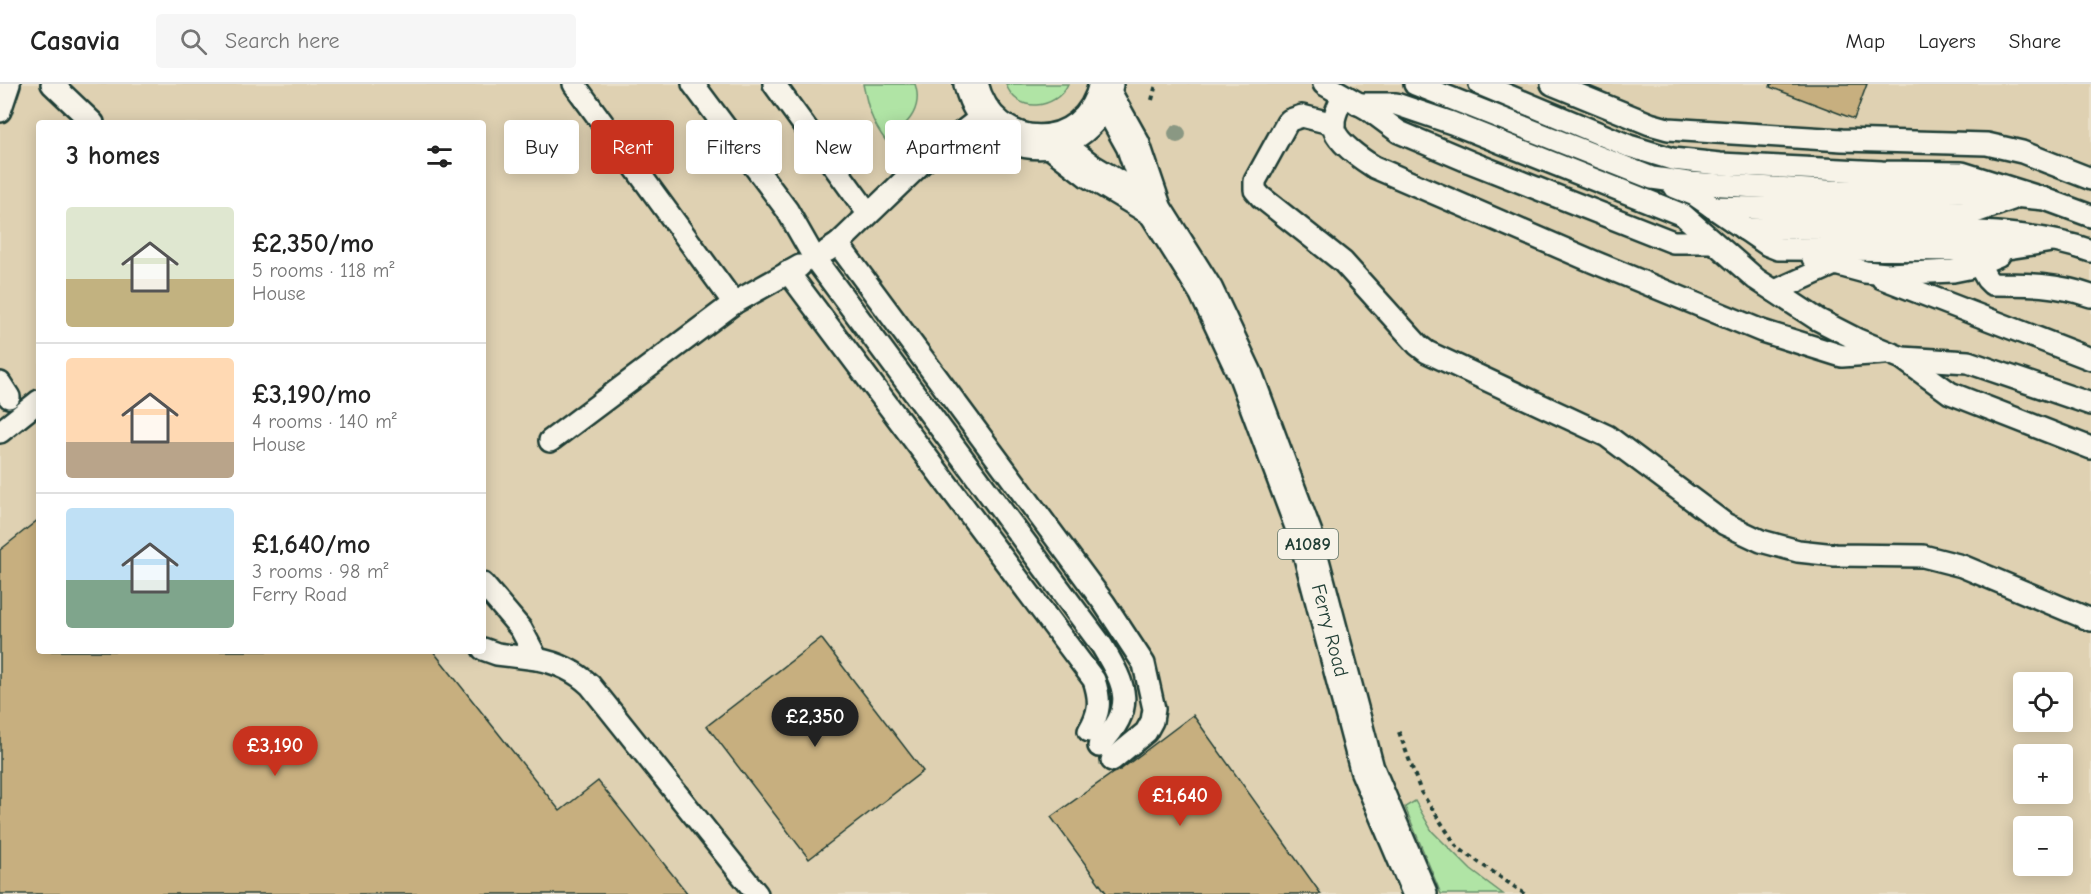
<!DOCTYPE html>
<html lang="en">
<head>
<meta charset="utf-8">
<style>
	:root { --surface:#fff; --page:#f6f6f6; --text:#222; --muted:#767676; --line:#e0e0e0; --accent:#c8321e }
	body { margin:0; font-family:"Comic Neue",sans-serif; background:var(--page); color:var(--text); height:100vh; display:flex; flex-direction:column; font-size:22px; white-space:nowrap }
	* { box-sizing:border-box; margin:0 }
	p { font-size:20px; color:var(--muted) }
	.icon { flex:none; width:33px; height:33px; fill:none; stroke:currentColor; stroke-width:2; stroke-linecap:round; stroke-linejoin:round }
	.map { position:relative; flex:1; overflow:hidden }
	.drawer { position:absolute; left:36px; top:36px; width:450px; height:534px; display:flex; flex-direction:column; background:var(--surface); border-radius:6px; box-shadow:0 3px 15px #0003 }
	.drawer>* { flex:none }
	.hud { position:absolute; left:504px; top:36px; width:570px; height:54px; display:flex; gap:12px }
	.fabs { position:absolute; left:2013px; top:588px; display:grid; gap:12px }
	.fabs a { display:grid; place-items:center; width:60px; height:60px; border-radius:6px; background:var(--surface); box-shadow:0 3px 15px #0003; font-size:30px }
	.price { position:absolute; translate:-50% -51px; padding:0 14px; border-radius:21px; background:var(--accent); color:#fff; font-size:20px; line-height:39px; filter:drop-shadow(0 2px 3px #0008) }
	.price::after { content:''; position:absolute; left:50%; top:36px; width:18px; height:14px; margin-left:-9px; background:inherit; clip-path:polygon(0 0,100% 0,50% 100%) }
	.price.selected { background:#222; color:#fff }
	ul { padding:0; list-style:none }
	li { display:flex; align-items:center; gap:18px; height:150px; padding:0 30px }
	li+li { border-top:2px solid var(--line) }
	li span { display:grid; place-items:center; flex:none; width:168px; height:120px; border-radius:6px; color:#555 }
	li>.icon { margin-inline-start:auto }
	span .icon { width:72px; height:72px; fill:#fffc; stroke-width:1 }
	li b { font-size:26px }
	h2 { display:flex; justify-content:space-between; align-items:center; height:72px; padding:0 30px; font-size:26px }
	.chip { padding:0 21px; border-radius:6px; background:var(--surface); box-shadow:0 3px 15px #0003; font-size:21px; line-height:54px }
	.chip.selected { background:var(--accent); color:#fff }
	header { display:flex; align-items:center; gap:36px; box-sizing:border-box; height:84px; padding:0 30px; background:var(--surface); border-bottom:2px solid var(--line) }
	header strong { font-size:28px }
	nav { display:flex; gap:33px; margin-inline-start:auto; font-size:21px }
	.search { width:420px; height:54px; background:var(--page); display:flex; align-items:center; gap:15px; box-sizing:border-box; padding:0 21px; border-radius:6px; color:var(--muted); font-size:22px }
	.map>svg:first-child { display:block }
	.built { fill:#dfd1b2; fill-rule:evenodd }
	.green { fill:#b0e4a5; stroke:#68906c; stroke-width:1.5 }
	.building { fill:#c7af7f; stroke:#1f3d34; stroke-width:1.5 }
	.lines { fill:none; stroke-linecap:round; stroke-linejoin:round }
	.service-casing { stroke:#1f3d34; stroke-width:26 }
	.trunk-casing { stroke:#1f3d34; stroke-width:38 }
	.path { stroke:#1f3d34; stroke-width:4; stroke-dasharray:4.5 4.5; stroke-linecap:butt }
	.service { stroke:#f7f3e8; stroke-width:21 }
	.trunk { stroke:#f7f3e8; stroke-width:33 }
	.tree { fill:#8a9883 }
	.labels { text-anchor:middle; stroke-width:4.5; stroke-linejoin:round; paint-order:stroke }
	.shield { fill:#f7f3e8; stroke:#60746a; stroke-width:1.5 }
	.shield-label { font-size:18px; font-weight:bold; fill:#1f3d34 }
	.street-label { font-size:20px; fill:#1f3d34; stroke:#f7f3e8 }
</style>
</head>
<body>
<header>
<strong>Casavia</strong>
<div class="search"><svg class="icon" aria-label="search" viewBox="0 0 24 24"><circle cx="10" cy="10" r="6"/><path d="M15 15l6 6"/></svg>Search here</div>
<nav><a>Map</a><a>Layers</a><a>Share</a></nav>
</header>
<div class="map">
<svg width="2091" height="810" viewBox="0 0 2091 810">
	<rect width="100%" height="100%" fill="#e9dfc8"/>
	<filter id="ink" filterUnits="userSpaceOnUse"><feTurbulence type="fractalNoise" baseFrequency=".0167" numOctaves="2"/><feDisplacementMap in="SourceGraphic" scale="12" xChannelSelector="R" yChannelSelector="G"/><feConvolveMatrix kernelMatrix="1 2 1 2 8 2 1 2 1" color-interpolation-filters="sRGB"/></filter>
	<g filter="url(#ink)">
		<path class="built" d="M0,0H2091V810H0ZM39,39H483V567H39ZM2024,598H2062V638H2024ZM2024,670H2062V710H2024ZM2024,742H2062V782H2024Z"/>
		<g class="green">
			<path d="M863,0H915C924,27 905,42 886,57C871,37 868,24 863,0Z"/>
			<path d="M1006,0H1068C1056,26 1016,30 1006,0Z"/>
			<polygon points="1415,717 1432,747 1471,786 1503,810 1441,810 1405,723"/>
		</g>
		<g class="building">
			<polygon points="1771,0 1867,0 1854,35 1770,3"/>
			<polygon points="39,435 39,567 433,567 560,727 598,697 688,810 0,810 0,466"/>
			<polygon points="821,554 923,687 809,775 707,642"/>
			<polygon points="1193,631 1321,810 1107,810 1051,733 1113,689 1120,686"/>
		</g>
		<g class="lines">
			<g class="service-casing">
				<g id="service">
					<polyline points="52,0 93,39"/>
					<polyline points="574,0 734,219"/>
					<path d="M693,0L787,126L815,175L1102,562C1127,604 1136,623 1099,662"/>
					<polyline points="774,0 868,129"/>
					<polyline points="1324,0 1368,25 1399,48 1470,78 1673,158 1713,158"/>
					<polyline points="1415,0 1652,94 1689,99 1827,107 1960,107 2045,115"/>
					<polyline points="1480,0 1629,62 1672,75 1720,80 1882,88 1962,89 2045,115 2091,132"/>
					<polyline points="1552,0 1650,40 1668,45 1842,56 1987,60 2022,68 2091,95"/>
					<path d="M1343,12C1339,21 1332,34 1334,44C1336,58 1363,76 1374,83L1594,178L1762,247L1842,272L1884,269"/>
					<polyline points="1358,20 1396,20 1452,39 1683,131 1756,195 1817,235 1858,256 1902,274 1950,309 2091,364"/>
					<polyline points="0,27 9,0"/>
					<polyline points="1334,40 1302,32 1290,36 1287,39 1255,97 1255,106 1261,113 1343,178 1418,261 1427,268 1607,352 1725,440 1761,457 1798,467 1835,471 1923,472 1962,482 2091,536"/>
					<polyline points="1675,103 1695,111 1768,161 1778,165 1995,166 2052,157"/>
					<polyline points="1712,123 1975,128 2012,115"/>
					<path d="M1744,145C1796,143 1848,145 1900,146C1963,147 2031,146 2091,167"/>
					<polyline points="838,160 1104,519 1144,580 1154,625 1152,637 1146,648 1112,676"/>
					<polyline points="827,167 838,160 922,79 984,31"/>
					<polyline points="1813,174 1865,188 1887,190 1953,187 1968,184 1999,171"/>
					<path d="M1978,179L1987,195L1992,200C2027,200 2057,200 2091,212"/>
					<path d="M788,188L1094,596C1101,617 1100,628 1089,647"/>
					<polyline points="1882,194 2091,275"/>
					<polyline points="1775,207 1835,180"/>
					<polyline points="1902,274 1968,278 2091,320"/>
					<polyline points="0,299 9,313"/>
					<polyline points="0,348 39,317"/>
					<polyline points="550,357 734,219 800,182"/>
					<path d="M483,500L521,545L537,575C558,579 575,587 590,601L757,810"/>
					<polyline points="483,565 497,570 537,575"/>
				</g>
			</g>
			<g class="trunk-casing">
				<g id="trunk">
					<path d="M971,0C990,77 1089,77 1106,0"/>
					<path id="s1" d="M1104,9L1133,61L1155,126L1206,207L1246,292L1305,450L1367,685L1420,810"/>
					<polyline points="1051,57 1090,87 1155,126"/>
				</g>
			</g>
			<g class="path">
				<polyline points="1152,16 1156,0"/>
				<polyline points="1399,648 1421,708 1458,764 1525,810"/>
			</g>
			<use href="#service" class="service"/>
			<use href="#trunk" class="trunk"/>
		</g>
		<circle class="tree" cx="1177" cy="50" r="9"/>
	</g>
	<g class="labels">
		<rect class="shield" x="1278" y="445" width="60" height="30" rx="4.5"/>
		<g class="shield-label">
			<text x="1308" y="466">A1089</text>
		</g>
		<g class="street-label">
			<text dy="7" stroke="none"><textPath href="#s1" startOffset="586">Ferry Road</textPath></text>
		</g>
	</g>
</svg>
<div class="fabs">
<a><svg class="icon" aria-label="locate" viewBox="0 0 24 24"><circle cx="12" cy="12" r="6"/><path d="M12 2v4M12 18v4M2 12h4M18 12h4"/></svg></a>
<a>+</a>
<a>−</a>
</div>
<b class="price selected" style="left:815px;top:664px">£2,350</b>
<b class="price" style="left:275px;top:693px">£3,190</b>
<b class="price" style="left:1180px;top:743px">£1,640</b>
<div class="hud">
<a class="chip">Buy</a>
<a class="chip selected">Rent</a>
<a class="chip">Filters</a>
<a class="chip">New</a>
<a class="chip">Apartment</a>
</div>
<section class="drawer">
<h2>3 homes<svg class="icon" aria-label="filters" viewBox="0 0 24 24"><path d="M4 7h16M4 17h16"/><circle cx="9" cy="7" r="2"/><circle cx="15" cy="17" r="2"/></svg></h2>
<ul>
<li><span style="background:linear-gradient(#dfe7d0 60%,#c2b280 0)"><svg class="icon" aria-label="home" viewBox="0 0 24 24"><path d="M3 11l9-7 9 7M6 9v11h12V9"/></svg></span><div><b>£2,350/mo</b><p>5 rooms · 118 m²</p><p>House</p></div></li>
<li><span style="background:linear-gradient(#ffd9b3 70%,#b9a48a 0)"><svg class="icon" aria-label="home" viewBox="0 0 24 24"><path d="M3 11l9-7 9 7M6 9v11h12V9"/></svg></span><div><b>£3,190/mo</b><p>4 rooms · 140 m²</p><p>House</p></div></li>
<li><span style="background:linear-gradient(#bfe0f5 60%,#7fa58c 0)"><svg class="icon" aria-label="home" viewBox="0 0 24 24"><path d="M3 11l9-7 9 7M6 9v11h12V9"/></svg></span><div><b>£1,640/mo</b><p>3 rooms · 98 m²</p><p>Ferry Road</p></div></li>
</ul>
</section>
</div>
</body>
</html>
